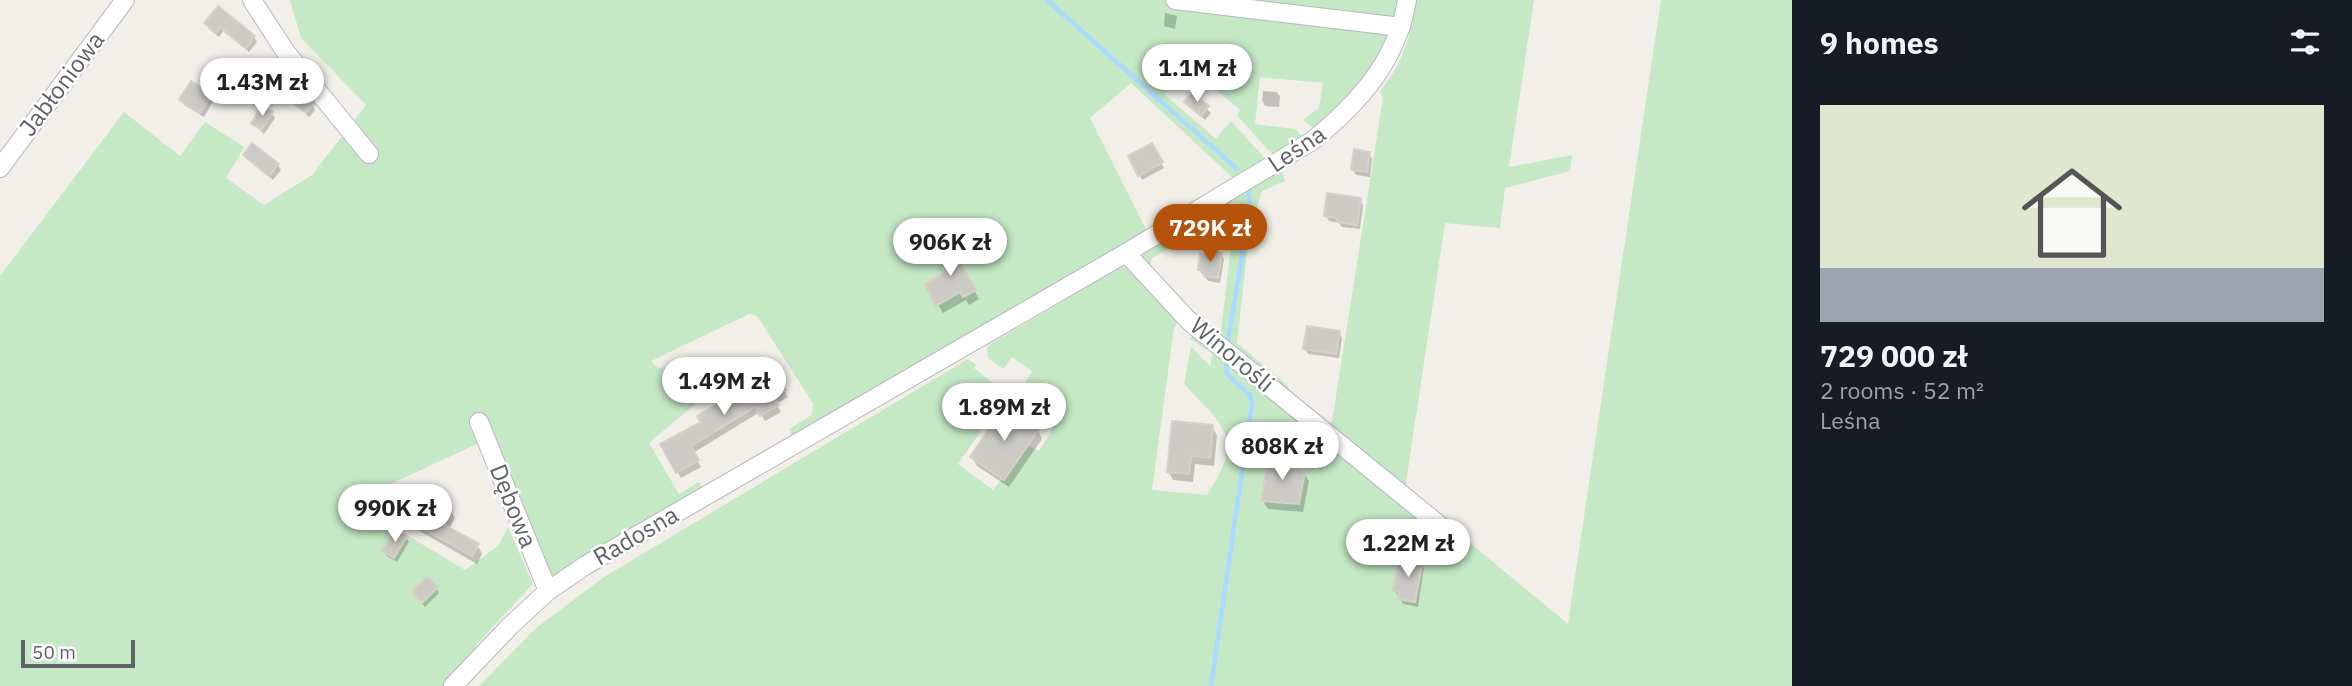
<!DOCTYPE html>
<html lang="en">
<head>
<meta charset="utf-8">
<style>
	:root { --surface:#171b24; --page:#20242c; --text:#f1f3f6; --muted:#9ea1a6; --accent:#b45309 }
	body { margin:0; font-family:"IBM Plex Sans",sans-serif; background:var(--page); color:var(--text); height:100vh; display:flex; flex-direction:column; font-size:26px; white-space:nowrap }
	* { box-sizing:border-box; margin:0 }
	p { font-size:23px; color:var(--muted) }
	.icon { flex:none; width:38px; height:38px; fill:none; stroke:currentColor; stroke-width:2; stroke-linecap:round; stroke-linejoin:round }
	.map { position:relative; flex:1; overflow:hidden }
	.drawer { display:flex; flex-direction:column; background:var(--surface); width:560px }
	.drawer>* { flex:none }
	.scale { position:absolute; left:21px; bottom:18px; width:114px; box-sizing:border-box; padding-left:7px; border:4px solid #5f6368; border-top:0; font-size:19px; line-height:24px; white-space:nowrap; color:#5f6368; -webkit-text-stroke:5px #fff; paint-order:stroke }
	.price { position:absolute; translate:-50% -60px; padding:0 16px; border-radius:24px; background:#fff; color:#222; font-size:23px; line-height:46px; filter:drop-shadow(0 2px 4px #0008) }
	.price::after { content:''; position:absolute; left:50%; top:42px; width:21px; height:16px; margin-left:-10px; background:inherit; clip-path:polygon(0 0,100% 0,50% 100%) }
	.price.on { background:var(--accent); color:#fff }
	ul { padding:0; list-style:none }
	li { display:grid; align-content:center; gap:14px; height:371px; padding:0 28px }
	li span { display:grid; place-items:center; height:217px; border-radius:0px; color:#555 }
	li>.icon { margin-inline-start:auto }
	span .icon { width:126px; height:126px; fill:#fffc; stroke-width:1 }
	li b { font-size:30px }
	h2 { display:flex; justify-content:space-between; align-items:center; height:84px; padding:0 28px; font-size:30px }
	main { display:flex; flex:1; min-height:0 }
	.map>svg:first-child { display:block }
	.green { fill:#c5e8c5 }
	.shadow { fill:#0003 }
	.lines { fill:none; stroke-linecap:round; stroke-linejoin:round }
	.stream { stroke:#aadaff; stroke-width:4.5 }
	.building { fill:#cccac5; stroke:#d6d1c6; stroke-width:2 }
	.minor-casing { stroke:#b5b8bc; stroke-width:20 }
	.minor { stroke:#fff; stroke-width:18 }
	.labels { text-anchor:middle; stroke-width:5; stroke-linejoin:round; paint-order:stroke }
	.street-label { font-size:24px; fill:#5f6368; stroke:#fff }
</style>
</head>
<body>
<main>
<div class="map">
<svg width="1792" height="686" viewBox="0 0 1792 686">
	<rect width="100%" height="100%" fill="#f1efe8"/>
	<g class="green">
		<polygon points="290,0 1398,0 1385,49 1360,89 1315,129 1303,120 1319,108 1323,83 1260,77 1255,124 1295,129 1303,137 1276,155 1268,150 1237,115 1240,110 1195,72 1183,70 1164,94 1216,139 1231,121 1262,155 1265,161 1234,179 1131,83 1090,118 1147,231 794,438 789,429 812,415 813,403 757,316 749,314 651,361 658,368 669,369 701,399 649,443 679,494 699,482 702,488 550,584 479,443 352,502 465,570 498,546 508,527 533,584 476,645 476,652 443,686 0,686 0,276 124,112 180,156 205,122 244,147 226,178 264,205 312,175 366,105 301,38"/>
		<path d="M1416,0H1534L1509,167L1572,155L1570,171L1505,188L1500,228L1445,223L1405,489L1568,624L1661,0H1792V686H479L535,629L604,577L968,359L976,365L974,368L998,387L971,424L981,431L958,464L993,490L1002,479L1004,480L1028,445L1039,451L1051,432L1056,412L1024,384L1032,371L1012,357L1003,369L988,358L987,346L1121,267H1126L1168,303L1178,321L1174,328L1152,490L1207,495C1245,437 1225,428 1184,384L1191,347L1210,366L1213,354L1190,339L1195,333L1220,340L1235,210L1152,258L1149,270L1141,259L1143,254L1282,170L1285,181L1262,191L1249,233L1237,343L1286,384L1289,388L1288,395L1331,428L1383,98L1380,91C1402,66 1412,33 1416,0Z"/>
	</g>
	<g class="shadow">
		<polygon points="218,8 254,37 257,42 249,52 223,31 219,37 209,29 206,23"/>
		<polygon points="1165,13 1177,16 1175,29 1164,26"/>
		<polygon points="1263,91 1277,92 1280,97 1279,107 1265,106 1262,100"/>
		<polygon points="211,95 214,100 204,117 184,105 181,100"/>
		<polygon points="1192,95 1211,113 1205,120 1187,102"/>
		<polygon points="287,96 312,105 315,110 309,117"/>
		<polygon points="272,113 275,118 264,134 253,123"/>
		<polygon points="1152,145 1164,168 1142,180 1130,157"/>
		<polygon points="1369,153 1372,159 1370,177 1356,175 1353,170"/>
		<polygon points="245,155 278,165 281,170 273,180 248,160"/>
		<polygon points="1360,200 1363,205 1360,229 1342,227 1339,223 1329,221 1326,216"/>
		<polygon points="948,246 979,299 969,305 966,300 943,313 926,285 950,271"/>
		<polygon points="1221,254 1224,259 1220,283 1208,281 1199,270"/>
		<polygon points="1339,332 1342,338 1339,358 1308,354 1305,348"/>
		<polygon points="773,369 788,397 776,404 781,412 765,421 760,412 693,453 701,467 681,478 663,445 703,423"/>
		<polygon points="1212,427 1217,435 1214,466 1195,464 1193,482 1173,480 1168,471"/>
		<polygon points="1038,430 1042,439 1009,487 977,466 972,458"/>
		<polygon points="1285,457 1290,465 1289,471 1304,473 1309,481 1303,512 1268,509 1263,501"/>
		<polygon points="450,510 455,518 449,529 478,546 482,554 477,564 418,530 413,522"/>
		<polygon points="406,537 409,542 397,562 387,556 384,551"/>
		<polygon points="1421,562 1424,568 1418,607 1403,604 1395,591"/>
		<polygon points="436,588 439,593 425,607 413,593"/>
	</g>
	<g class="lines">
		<g class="stream">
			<polyline points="1047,0 1236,168"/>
			<polyline points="1228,341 1249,214 1249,191"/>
			<polyline points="1211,686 1252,403 1250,395 1227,374 1226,361"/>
		</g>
	</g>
	<g class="building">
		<polygon points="218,6 255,36 246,48 220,27 216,33 204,23"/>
		<polygon points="191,81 212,94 200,113 179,100"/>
		<polygon points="294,86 314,104 306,113 285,96"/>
		<polygon points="1192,93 1209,106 1201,116 1184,102"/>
		<polygon points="263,105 273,112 261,130 251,123"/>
		<polygon points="252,143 279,164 269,176 243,155"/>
		<polygon points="1152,143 1163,162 1138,176 1128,156"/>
		<polygon points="1354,149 1370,152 1367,172 1351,170"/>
		<polygon points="1327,193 1361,198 1357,225 1337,222 1337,218 1324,216"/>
		<polygon points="949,243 976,290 963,297 960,292 936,306 924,284 948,271 936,251"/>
		<polygon points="1207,250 1222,253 1218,278 1204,276 1204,271 1198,270 1200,254 1206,255"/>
		<polygon points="1307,326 1340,331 1336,354 1303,349"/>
		<polygon points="774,367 786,390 774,397 779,405 760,416 755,407 691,446 699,460 676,473 660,444 701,422 697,416 748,386 746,382"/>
		<polygon points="1005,406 1039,429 1004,480 970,457"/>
		<polygon points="1172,421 1213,425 1210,458 1191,456 1189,474 1167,472"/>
		<polygon points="1269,452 1286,455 1284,468 1305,471 1299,504 1261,501"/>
		<polygon points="425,499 433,503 435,499 451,509 443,524 479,544 472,556 411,522"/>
		<polygon points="395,529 407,536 394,558 382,551"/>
		<polygon points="1405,558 1423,561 1415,602 1398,599 1399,592 1393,591 1398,561 1404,562"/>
		<polygon points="427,577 438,587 422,603 411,592"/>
	</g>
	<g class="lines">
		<g class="minor-casing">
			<g id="minor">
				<polyline points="252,0 285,51 369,154"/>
				<polyline points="1175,0 1401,27"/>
				<polyline points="0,168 125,0"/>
				<polyline points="1126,253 1189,321 1443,528"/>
				<polyline points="479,422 548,591"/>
				<path d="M453,686L511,625L548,591L586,565L1126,253L1312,141C1359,103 1397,61 1407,0"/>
			</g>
		</g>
		<use href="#minor" class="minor"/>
	</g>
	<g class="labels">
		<g class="street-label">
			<text transform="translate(62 84) rotate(-53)" y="8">Jabłoniowa</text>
			<text transform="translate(1297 149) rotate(-34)" y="8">Leśna</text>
			<text transform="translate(1232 355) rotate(40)" y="8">Winorośli</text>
			<text transform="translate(513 506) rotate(68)" y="8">Dębowa</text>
			<text transform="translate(636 536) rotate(-30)" y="8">Radosna</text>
		</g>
	</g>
</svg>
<div class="scale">50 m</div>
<b class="price" style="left:1197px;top:104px">1.1M zł</b>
<b class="price" style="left:262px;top:118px">1.43M zł</b>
<b class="price on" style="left:1210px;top:264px">729K zł</b>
<b class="price" style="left:950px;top:278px">906K zł</b>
<b class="price" style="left:724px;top:417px">1.49M zł</b>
<b class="price" style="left:1004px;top:443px">1.89M zł</b>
<b class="price" style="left:1282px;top:482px">808K zł</b>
<b class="price" style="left:395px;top:544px">990K zł</b>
<b class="price" style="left:1408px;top:579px">1.22M zł</b>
</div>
<section class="drawer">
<h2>9 homes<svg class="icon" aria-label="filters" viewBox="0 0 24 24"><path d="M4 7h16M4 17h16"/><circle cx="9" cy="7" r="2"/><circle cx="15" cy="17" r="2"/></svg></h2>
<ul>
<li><span style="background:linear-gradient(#dfe7d0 75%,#9aa5b1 0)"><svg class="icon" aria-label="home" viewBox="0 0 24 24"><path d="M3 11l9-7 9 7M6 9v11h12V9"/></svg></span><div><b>729 000 zł</b><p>2 rooms · 52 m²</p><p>Leśna</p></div></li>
</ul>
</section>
</main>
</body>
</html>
